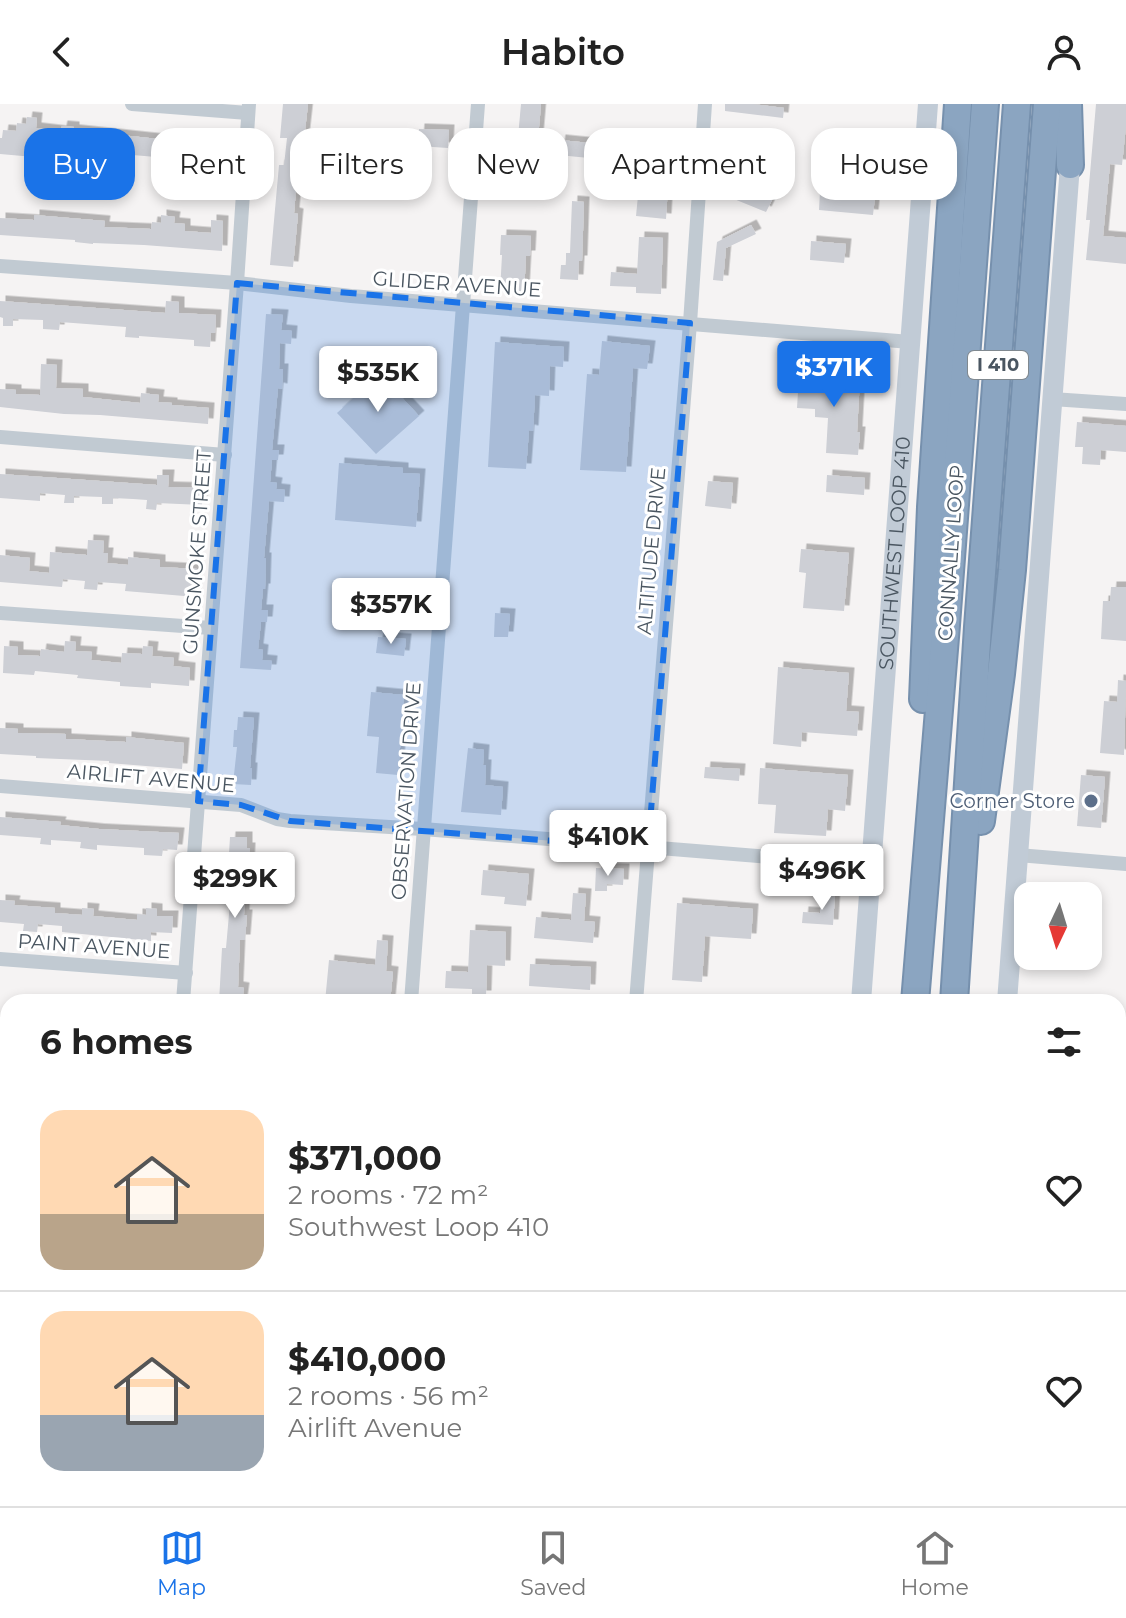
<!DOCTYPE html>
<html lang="en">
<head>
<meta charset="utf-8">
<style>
	:root { --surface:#fff; --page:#f6f6f6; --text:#222; --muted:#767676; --line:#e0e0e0; --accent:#1a73e8 }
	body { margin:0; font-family:Montserrat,sans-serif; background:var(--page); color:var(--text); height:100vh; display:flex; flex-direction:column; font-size:30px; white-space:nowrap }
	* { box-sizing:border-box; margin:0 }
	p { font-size:26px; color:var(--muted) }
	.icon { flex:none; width:44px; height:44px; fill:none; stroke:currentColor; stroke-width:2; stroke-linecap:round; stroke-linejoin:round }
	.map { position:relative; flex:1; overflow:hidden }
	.side { position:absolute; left:0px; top:890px; width:1126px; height:512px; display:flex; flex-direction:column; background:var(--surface); border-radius:24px 24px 0 0; box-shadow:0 4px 12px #0003 }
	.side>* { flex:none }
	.banner { position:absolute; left:24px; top:24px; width:1078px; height:72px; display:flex; gap:16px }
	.needle { width:52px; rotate:184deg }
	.fabs { position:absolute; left:1014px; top:778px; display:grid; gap:16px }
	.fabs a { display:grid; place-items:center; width:88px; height:88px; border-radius:16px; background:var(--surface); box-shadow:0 4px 12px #0003; font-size:40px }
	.price { position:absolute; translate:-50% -68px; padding:0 18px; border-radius:8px; background:#fff; color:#222; font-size:26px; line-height:52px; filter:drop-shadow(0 2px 4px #0008) }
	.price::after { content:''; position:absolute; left:50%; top:48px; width:24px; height:18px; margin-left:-12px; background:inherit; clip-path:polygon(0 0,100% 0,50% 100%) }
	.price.selected { background:var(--accent); color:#fff }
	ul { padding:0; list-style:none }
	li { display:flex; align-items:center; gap:24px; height:200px; padding:0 40px }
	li+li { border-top:2px solid var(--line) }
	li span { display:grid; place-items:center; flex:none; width:224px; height:160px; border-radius:24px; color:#555 }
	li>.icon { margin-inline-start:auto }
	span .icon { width:96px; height:96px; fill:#fffc; stroke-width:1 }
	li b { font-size:34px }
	h2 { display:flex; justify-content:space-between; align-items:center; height:96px; padding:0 40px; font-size:34px }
	.tag { padding:0 28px; border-radius:24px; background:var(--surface); box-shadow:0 4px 12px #0003; font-size:28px; line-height:72px }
	.tag.selected { background:var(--accent); color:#fff }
	header { display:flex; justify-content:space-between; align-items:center; height:104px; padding:0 40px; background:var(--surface); font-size:36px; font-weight:600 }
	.tab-bar { display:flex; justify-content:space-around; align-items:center; height:112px; border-top:2px solid var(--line); background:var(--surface); font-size:22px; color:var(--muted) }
	.tab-bar a { display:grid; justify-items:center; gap:4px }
	.tab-bar .selected { color:var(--accent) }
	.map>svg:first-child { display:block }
	.building { fill:#cdcfd5; filter:url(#shadow) }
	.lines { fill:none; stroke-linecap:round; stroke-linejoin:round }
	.motorway-casing { stroke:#7690ad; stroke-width:30 }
	.minor { stroke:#c1cad2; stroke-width:14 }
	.secondary { stroke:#c1cbd6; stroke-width:20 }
	.motorway { stroke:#8ba5c1; stroke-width:26 }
	.marked { fill:#1a73e8; fill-opacity:0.2; stroke:#1a73e8; stroke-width:6; stroke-dasharray:16 10; stroke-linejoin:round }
	.service-dot { fill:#5c6f8a; stroke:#fff; stroke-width:3 }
	.labels { text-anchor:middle; stroke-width:6; stroke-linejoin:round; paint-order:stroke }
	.shield { fill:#fff; stroke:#808990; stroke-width:2 }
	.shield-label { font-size:18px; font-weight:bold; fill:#4a5661 }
	.street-label { font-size:20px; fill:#4a5661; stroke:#fff }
	.service-label { font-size:20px; fill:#4e5e75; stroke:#fff; text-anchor:end }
</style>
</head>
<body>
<header><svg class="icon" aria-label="back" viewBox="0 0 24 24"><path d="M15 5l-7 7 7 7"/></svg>Habito<svg class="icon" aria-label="person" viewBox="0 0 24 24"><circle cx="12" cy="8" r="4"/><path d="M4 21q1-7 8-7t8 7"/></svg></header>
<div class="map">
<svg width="1126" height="1402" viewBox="0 0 1126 1402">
	<defs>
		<filter id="shadow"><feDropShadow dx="5.5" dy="-5.5" stdDeviation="0" flood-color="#0004"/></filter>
	</defs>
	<rect width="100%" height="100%" fill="#f5f3f3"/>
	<g class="building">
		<polygon points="283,0 308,0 301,62 305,62 304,86 296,86 294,109 298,110 293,163 270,161 279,61 284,61 287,34 280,34"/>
		<polygon points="521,0 541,0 537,46 517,44"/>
		<polygon points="725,0 753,0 784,4 783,14 725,7"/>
		<polygon points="1096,0 1126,0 1126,21 1122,61 1110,60 1103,132 1126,134 1126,160 1086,156 1090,116 1086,116"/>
		<polygon points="27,13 37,14 36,24 61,27 62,22 74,23 74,26 196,39 196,36 216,37 216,33 228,34 226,62 195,60 195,58 173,56 173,59 156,57 156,53 109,49 108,60 92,59 93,52 34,48 34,53 0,50 0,34 2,34 3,26 16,27 17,19 26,20"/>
		<polygon points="419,25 449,26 448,44 418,42"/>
		<polygon points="560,36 590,39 589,54 558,51"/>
		<polygon points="855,43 887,44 887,66 878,65 873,111 819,106 820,87 860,91 862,65 840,64 840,49 854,50"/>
		<polygon points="641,61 669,63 666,115 636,112"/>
		<polygon points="505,65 541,69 540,87 504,84"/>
		<polygon points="738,83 762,90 762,89 773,94 766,108 734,95"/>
		<polygon points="572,97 584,98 582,157 579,157 578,176 560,175 561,161 566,161 566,149 570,149"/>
		<polygon points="34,111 105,117 104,123 151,125 152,118 161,119 161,111 175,113 174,119 185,120 185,127 211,129 211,116 223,117 222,147 144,141 93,139 93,140 75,138 75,136 0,131 0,114 34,116"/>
		<polygon points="751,121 756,130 726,144 723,177 713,176 717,138"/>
		<polygon points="501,131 531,132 530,152 526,152 524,189 500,188 502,151 500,151"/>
		<polygon points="639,133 663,134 661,190 636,189 636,183 610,182 611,168 637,170"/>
		<polygon points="811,137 846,140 844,159 810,156"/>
		<polygon points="0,197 165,209 166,197 179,198 179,209 216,211 215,229 211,229 210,243 194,242 194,236 139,232 139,234 125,233 126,223 60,218 59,226 43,225 43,216 13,215 13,222 3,222 3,214 0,213"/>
		<polygon points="266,210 283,211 281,226 292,227 291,240 280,239 279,265 283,265 282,285 278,284 272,346 279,346 278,356 272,356 270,378 277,379 276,385 285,386 284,398 269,397 264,454 266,454 265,485 263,485 261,506 268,506 267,518 261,518 258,545 263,546 262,556 272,557 271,566 240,564"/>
		<polygon points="602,237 650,242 647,265 633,264 626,368 580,366 587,270 599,271"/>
		<polygon points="495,238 564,243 563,263 550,262 549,292 535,291 533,327 529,326 526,365 488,363"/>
		<polygon points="41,260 57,261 56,284 83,285 83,293 140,299 141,289 159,291 158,298 172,299 172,301 209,304 208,320 100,311 64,310 0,303 0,285 16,286 16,290 40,291"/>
		<polygon points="380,270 419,312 376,350 337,309"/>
		<polygon points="815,271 860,274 857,328 860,328 858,351 826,349 828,314 815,313 815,305 797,304 799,272 815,273"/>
		<polygon points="1077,318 1126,322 1126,348 1101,346 1100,361 1082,360 1083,343 1075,343"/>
		<polygon points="339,359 403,364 403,369 420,370 416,423 335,416"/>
		<polygon points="0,370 157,381 157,371 169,371 168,383 203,384 202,401 157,399 156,406 146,405 147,396 133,395 113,394 113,400 102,400 102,393 74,392 74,399 64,399 65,391 40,389 40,397 0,394"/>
		<polygon points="827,371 865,374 864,391 826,388"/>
		<polygon points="708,377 733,379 731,405 705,402"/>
		<polygon points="88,436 104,437 103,449 108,449 107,459 128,461 128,453 160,456 160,463 197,465 196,493 125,487 126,480 98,478 97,486 84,485 85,477 63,475 62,483 0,478 0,451 30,454 29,467 49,469 50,448 87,451"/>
		<polygon points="801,445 849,449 844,507 803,504 806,469 799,468"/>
		<polygon points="1111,483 1126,483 1126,537 1101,535 1103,497 1110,497"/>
		<polygon points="495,509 510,510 508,533 494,533"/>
		<polygon points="378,533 406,535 404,552 376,549"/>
		<polygon points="65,537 76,538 75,547 92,548 91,556 121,559 122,549 142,550 143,542 153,543 152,552 174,554 173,562 190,564 189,582 151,579 151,584 120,582 120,578 77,574 78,571 35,567 34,571 3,569 4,542 18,543 18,551 40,552 41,545 64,548"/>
		<polygon points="778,563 849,569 846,607 859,608 857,632 802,628 801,643 773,640"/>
		<polygon points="1118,576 1126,577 1124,651 1100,649 1104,597 1117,598"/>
		<polygon points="371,588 404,591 398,671 376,669 379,633 367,632"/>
		<polygon points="238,613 254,614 250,664 252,664 251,681 233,680 237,643 233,643 234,626 237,626"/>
		<polygon points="0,624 18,625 18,629 66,630 66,635 126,638 126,633 184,639 182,665 109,659 109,657 36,654 36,652 0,650"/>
		<polygon points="468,644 484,646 483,661 486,661 485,681 503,683 501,711 461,708"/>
		<polygon points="705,663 740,665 739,677 704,674"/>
		<polygon points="760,664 848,671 845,707 828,705 826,732 774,729 776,701 758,700"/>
		<polygon points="1081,671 1105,673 1101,724 1077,722"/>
		<polygon points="0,713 61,718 60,721 99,725 179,729 177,746 163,745 162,752 144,751 144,744 97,741 97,746 80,744 81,738 51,736 51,741 40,740 41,734 0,731"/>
		<polygon points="230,733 247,733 247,744 250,744 249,763 246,763 244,811 247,811 245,836 240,836 238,883 244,884 242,898 219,898 222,844 226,844 230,799 226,799"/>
		<polygon points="596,764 624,765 623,781 607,780 607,787 595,787"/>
		<polygon points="483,766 529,770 526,802 504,800 505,793 481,791"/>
		<polygon points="573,789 586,790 584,817 595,818 593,839 534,834 536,813 571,816"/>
		<polygon points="821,789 835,790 833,821 802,819 803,808 820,809"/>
		<polygon points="0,796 15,797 14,801 55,804 55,809 82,811 82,804 94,805 93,812 137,816 137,810 146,811 146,804 157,805 157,812 173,812 172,829 151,828 151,837 62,828 62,822 38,820 37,828 23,827 24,820 0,818"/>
		<polygon points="677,799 753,805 751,835 705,832 702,878 672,876"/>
		<polygon points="470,826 506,828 505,862 487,861 486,892 472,892 472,885 445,884 446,867 468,868"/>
		<polygon points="377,836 388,837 386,867 393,868 390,898 325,898 329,856 375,861"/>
		<polygon points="530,860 591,863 590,886 529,882"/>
	</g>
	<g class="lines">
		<g class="motorway-casing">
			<g id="motorway">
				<polyline points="1068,0 1070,61"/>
				<polyline points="923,595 931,403 958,0"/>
				<polyline points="981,717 1001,570 1012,466 1047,0"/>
				<polyline points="915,898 946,521 985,0"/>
				<polyline points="954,898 978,523 1017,0"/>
				<polyline points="848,1402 848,1394"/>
				<polyline points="877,1402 877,1394"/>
				<polyline points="918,1402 918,1394"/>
				<polyline points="949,1402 950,1394"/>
			</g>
		</g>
		<g class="minor">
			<polyline points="132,0 248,9"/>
			<polyline points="0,162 237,179 351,192 910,238"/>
			<polyline points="1052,295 1126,300"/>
			<polyline points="0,333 225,351"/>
			<polyline points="0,509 211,524"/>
			<polyline points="0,682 241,701 277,715 290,717 423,725 871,761"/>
			<polyline points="1018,751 1126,760"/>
			<polyline points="0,855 186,869"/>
			<polyline points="183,898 237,179 249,0"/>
			<polyline points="411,898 478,0"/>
			<polyline points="636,898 690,219 705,0"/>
			<polyline points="0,1092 8,1102"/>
			<polyline points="0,1211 8,1204"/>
			<polyline points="267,1394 278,1402"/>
			<polyline points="113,1402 122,1394"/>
		</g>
		<g class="secondary">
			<path id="s1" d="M861,898L928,0"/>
			<polyline points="1007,898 1071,48"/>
			<polyline points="823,1402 823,1394"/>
			<polyline points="969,1402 970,1394"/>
		</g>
		<use href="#motorway" class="motorway"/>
	</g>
	<path class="marked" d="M237,179L690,219L648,744L290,717L241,701L198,697Z"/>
	<circle class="service-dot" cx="1091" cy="697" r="8"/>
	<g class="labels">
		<rect class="shield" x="968" y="247" width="60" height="28" rx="6"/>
		<g class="shield-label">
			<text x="998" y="267">I 410</text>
		</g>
		<g class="street-label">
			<text transform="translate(457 180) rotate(4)" y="7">GLIDER AVENUE</text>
			<text transform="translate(651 447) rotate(-85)" y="7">ALTITUDE DRIVE</text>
			<text transform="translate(197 448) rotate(-86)" y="7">GUNSMOKE STREET</text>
			<text dy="7" stroke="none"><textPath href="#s1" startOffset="450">SOUTHWEST LOOP 410</textPath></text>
			<text transform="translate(951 449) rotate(-86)" y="7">CONNALLY LOOP</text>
			<text transform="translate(151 674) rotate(5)" y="7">AIRLIFT AVENUE</text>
			<text transform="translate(406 687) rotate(-86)" y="7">OBSERVATION DRIVE</text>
			<text transform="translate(94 842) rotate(4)" y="7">PAINT AVENUE</text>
		</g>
		<g class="service-label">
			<text x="1075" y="704">Corner Store</text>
		</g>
	</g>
</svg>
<div class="fabs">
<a><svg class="needle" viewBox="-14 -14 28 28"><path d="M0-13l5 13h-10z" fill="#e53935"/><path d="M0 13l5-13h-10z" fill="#767676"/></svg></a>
</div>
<b class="price selected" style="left:834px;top:305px">$371K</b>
<b class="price" style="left:378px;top:310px">$535K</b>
<b class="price" style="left:391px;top:542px">$357K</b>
<b class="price" style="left:608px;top:774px">$410K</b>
<b class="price" style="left:822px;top:808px">$496K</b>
<b class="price" style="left:235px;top:816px">$299K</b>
<div class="banner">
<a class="tag selected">Buy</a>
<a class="tag">Rent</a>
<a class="tag">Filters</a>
<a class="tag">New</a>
<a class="tag">Apartment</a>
<a class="tag">House</a>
</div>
<section class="side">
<h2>6 homes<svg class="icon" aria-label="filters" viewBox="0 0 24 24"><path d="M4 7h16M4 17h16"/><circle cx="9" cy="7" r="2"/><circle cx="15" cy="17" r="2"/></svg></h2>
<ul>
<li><span style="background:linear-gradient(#ffd9b3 65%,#b9a48a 0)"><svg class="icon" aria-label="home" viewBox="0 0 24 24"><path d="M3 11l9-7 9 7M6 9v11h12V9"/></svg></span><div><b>$371,000</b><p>2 rooms · 72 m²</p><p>Southwest Loop 410</p></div><svg class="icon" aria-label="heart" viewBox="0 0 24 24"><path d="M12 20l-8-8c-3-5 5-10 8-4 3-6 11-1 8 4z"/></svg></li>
<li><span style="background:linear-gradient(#ffd9b3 65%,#9aa5b1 0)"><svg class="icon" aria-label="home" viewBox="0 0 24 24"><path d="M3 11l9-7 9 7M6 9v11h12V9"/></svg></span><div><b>$410,000</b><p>2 rooms · 56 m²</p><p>Airlift Avenue</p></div><svg class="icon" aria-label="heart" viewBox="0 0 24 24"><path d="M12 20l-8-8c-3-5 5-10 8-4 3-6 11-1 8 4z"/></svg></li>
</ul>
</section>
</div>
<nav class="tab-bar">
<a class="selected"><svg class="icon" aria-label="map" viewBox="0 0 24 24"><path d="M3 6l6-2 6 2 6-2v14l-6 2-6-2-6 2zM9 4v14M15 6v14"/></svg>Map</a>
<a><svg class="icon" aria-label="saved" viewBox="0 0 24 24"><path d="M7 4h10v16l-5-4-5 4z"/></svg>Saved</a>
<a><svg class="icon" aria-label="home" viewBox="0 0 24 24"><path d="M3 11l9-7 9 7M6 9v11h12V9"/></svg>Home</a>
</nav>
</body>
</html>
